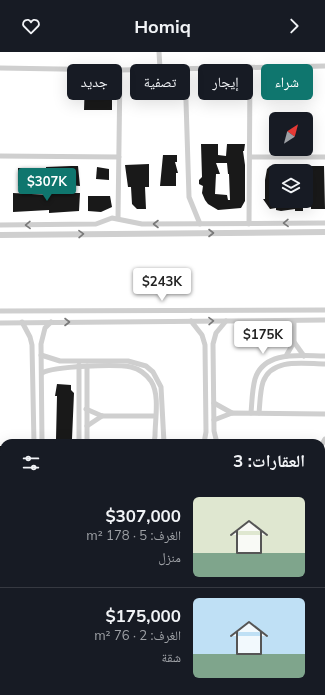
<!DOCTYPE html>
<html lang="ar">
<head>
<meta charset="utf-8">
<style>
	:root { --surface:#171b24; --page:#242831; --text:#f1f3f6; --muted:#9ea1a6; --line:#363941; --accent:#0f766e }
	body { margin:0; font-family:Mulish,"Noto Naskh Arabic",sans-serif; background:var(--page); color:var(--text); direction:rtl; height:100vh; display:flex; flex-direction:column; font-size:15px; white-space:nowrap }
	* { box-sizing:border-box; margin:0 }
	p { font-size:13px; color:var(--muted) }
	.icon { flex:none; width:22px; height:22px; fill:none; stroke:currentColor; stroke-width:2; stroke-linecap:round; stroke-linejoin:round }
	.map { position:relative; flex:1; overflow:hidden; direction:ltr }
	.side { position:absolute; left:0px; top:387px; width:325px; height:256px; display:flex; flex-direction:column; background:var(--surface); border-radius:12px 12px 0 0; box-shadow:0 4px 16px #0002; direction:rtl }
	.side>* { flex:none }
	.top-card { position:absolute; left:12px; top:12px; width:301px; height:36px; direction:rtl; display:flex; gap:8px }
	.needle { width:26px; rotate:36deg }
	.controls { position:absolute; left:269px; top:60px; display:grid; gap:8px }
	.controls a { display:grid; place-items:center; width:44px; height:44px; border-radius:6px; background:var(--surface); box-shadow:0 4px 16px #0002; font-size:20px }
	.price { position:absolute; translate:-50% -34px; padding:0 9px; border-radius:4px; background:#fff; color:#222; font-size:13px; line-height:26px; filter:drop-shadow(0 1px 2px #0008) }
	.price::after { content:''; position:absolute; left:50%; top:24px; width:12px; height:9px; margin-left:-6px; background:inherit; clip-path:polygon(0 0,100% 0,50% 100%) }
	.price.active { background:var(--accent); color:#fff }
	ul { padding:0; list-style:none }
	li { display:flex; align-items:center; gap:12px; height:100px; padding:0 20px }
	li+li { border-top:1px solid var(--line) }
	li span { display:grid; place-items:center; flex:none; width:112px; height:80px; border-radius:6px; color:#555 }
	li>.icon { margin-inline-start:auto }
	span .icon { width:48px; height:48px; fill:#fffc; stroke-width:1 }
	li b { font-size:17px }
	h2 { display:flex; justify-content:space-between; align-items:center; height:48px; padding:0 20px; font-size:17px }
	.tag { padding:0 14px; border-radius:6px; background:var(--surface); box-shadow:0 4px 16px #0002; font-size:14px; line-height:36px }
	.tag.active { background:var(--accent); color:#fff }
	header { display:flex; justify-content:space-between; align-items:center; height:52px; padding:0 20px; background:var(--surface); font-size:18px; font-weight:700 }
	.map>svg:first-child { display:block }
	.building { fill:#191919; fill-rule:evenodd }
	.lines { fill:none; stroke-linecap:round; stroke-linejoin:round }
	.minor { stroke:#cfcfcf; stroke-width:5 }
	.tertiary { stroke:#cfcfcf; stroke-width:6 }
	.oneway { stroke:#797979 }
</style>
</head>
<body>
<header><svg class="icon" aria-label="forward" viewBox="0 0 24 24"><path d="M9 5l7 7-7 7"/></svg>Homiq<svg class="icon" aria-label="heart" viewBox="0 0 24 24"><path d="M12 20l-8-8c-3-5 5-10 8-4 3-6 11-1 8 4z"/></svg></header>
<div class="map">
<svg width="325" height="643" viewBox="0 0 325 643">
	<rect width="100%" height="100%" fill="#fff"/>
	<g class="building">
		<polygon points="85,27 112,27 112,58 84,58"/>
		<path d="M201,92H218V103L226,104L227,92H245L244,99H243L245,113V149L241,156L218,158L208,152L205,148L202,141L203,134L199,132V128L202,125ZM216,111H227L228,122H229L230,148H228L227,143L215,142L216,122H220Z"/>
		<polygon points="163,103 177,103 177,110 175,110 178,121 176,121 176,134 160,134"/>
		<polygon points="149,112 149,135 145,135 146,157 137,157 132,152 131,135 128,135 125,113"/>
		<polygon points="279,113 287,117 287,114 324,114 325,157 311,157 309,128 306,129 306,119 276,119 276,149 303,149 303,159 295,159 295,157 281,159 276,158 276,156 270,157 263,147 265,147 265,128 267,117 270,114"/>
		<polygon points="71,114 78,114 80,134 56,132 18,134 18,116 46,117 46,115"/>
		<polygon points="97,115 109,117 109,128 96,127"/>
		<polygon points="13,141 49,143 49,141 80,141 79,159 49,161 49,158 13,160"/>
		<polygon points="88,144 110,144 112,155 101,160 88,159"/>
		<polygon points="57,332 71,333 71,338 74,341 72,387 56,387 57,344 55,344"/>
		<rect x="0" y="394" width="4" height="41"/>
	</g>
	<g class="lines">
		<g class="minor">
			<polyline points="159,0 160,16"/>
			<polyline points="0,16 120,18 325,14"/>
			<polyline points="185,17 189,145 200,172"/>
			<polyline points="0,104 119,105"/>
			<polyline points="250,105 325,105"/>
			<polyline points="118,166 120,18"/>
			<polyline points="249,172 250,15"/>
			<polyline points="0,173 96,172 112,166 142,172 325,171"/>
			<polyline points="0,259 325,258"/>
			<polyline points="191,269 202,283 205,293 206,380 204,391"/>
			<polyline points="22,270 30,285 32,293 34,391"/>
			<polyline points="0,271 325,268"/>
			<polyline points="294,290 304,304"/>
			<polyline points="41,303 60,309 128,309 146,314 153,320 161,335 164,391"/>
			<polyline points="286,304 294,290 294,269"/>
			<path d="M42,321C54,314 116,312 131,315C139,317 146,322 151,329C160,343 155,367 155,384L154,391"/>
			<polyline points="214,351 232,361"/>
			<polyline points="86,357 102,364 155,364"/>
			<path d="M251,361C252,350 252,338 255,327C264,298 301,304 325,304"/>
			<path d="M259,361C260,351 260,339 263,330C272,305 305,312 325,312"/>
			<polyline points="214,368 232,361 325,362"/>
			<polyline points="87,374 102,364"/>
			<polyline points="42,391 41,292 45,276 51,270"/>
			<polyline points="79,391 79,313"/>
			<polyline points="87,391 87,314"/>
			<polyline points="217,391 214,379 213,292 216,281 226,269"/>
			<polyline points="321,394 325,387"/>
			<polyline points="321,398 325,398"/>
			<polyline points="321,405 325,405"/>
			<polyline points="323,441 323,449"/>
			<polyline points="0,448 4,447"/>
			<polyline points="0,456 4,456"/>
			<polyline points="321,489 325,489"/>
			<polyline points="321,527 325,527"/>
			<polyline points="321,593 325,593"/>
			<polyline points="0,636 4,636"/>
			<polyline points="321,636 325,636"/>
			<polyline points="72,639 72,643"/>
			<polyline points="267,639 267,643"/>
		</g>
		<polyline class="tertiary" points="0,183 325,180"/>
	</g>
	<defs><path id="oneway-chevron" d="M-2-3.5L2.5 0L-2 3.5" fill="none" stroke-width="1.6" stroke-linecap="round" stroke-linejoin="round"/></defs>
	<g class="oneway">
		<use href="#oneway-chevron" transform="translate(286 171) rotate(179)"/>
		<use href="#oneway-chevron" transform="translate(156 172) rotate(-180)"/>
		<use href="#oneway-chevron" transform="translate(28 173) rotate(179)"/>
		<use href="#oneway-chevron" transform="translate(211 181)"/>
		<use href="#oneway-chevron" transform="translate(81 182) rotate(-1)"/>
		<use href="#oneway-chevron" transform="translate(211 269) rotate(-1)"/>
		<use href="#oneway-chevron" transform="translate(67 270)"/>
	</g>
</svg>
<div class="controls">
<a><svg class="needle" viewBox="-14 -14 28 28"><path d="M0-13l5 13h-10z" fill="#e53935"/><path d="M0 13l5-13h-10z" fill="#9ea1a6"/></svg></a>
<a><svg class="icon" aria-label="layers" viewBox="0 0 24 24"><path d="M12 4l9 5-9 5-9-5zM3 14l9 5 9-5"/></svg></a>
</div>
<b class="price active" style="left:47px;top:150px">$307K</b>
<b class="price" style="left:162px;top:250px">$243K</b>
<b class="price" style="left:263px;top:303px">$175K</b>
<div class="top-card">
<a class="tag active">شراء</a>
<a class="tag">إيجار</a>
<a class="tag">تصفية</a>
<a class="tag">جديد</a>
</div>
<section class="side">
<h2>العقارات: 3<svg class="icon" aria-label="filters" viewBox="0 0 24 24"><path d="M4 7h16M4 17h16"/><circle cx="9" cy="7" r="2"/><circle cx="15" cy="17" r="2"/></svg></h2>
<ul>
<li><span style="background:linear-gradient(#dfe7d0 70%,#7fa58c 0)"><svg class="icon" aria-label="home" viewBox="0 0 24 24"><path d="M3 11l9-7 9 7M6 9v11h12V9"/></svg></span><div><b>$307,000</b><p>الغرف: 5 · 178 m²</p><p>منزل</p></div></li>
<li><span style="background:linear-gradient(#bfe0f5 70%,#7fa58c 0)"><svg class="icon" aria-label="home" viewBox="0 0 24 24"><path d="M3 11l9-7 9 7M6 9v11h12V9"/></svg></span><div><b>$175,000</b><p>الغرف: 2 · 76 m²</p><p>شقة</p></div></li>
</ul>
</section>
</div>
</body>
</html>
